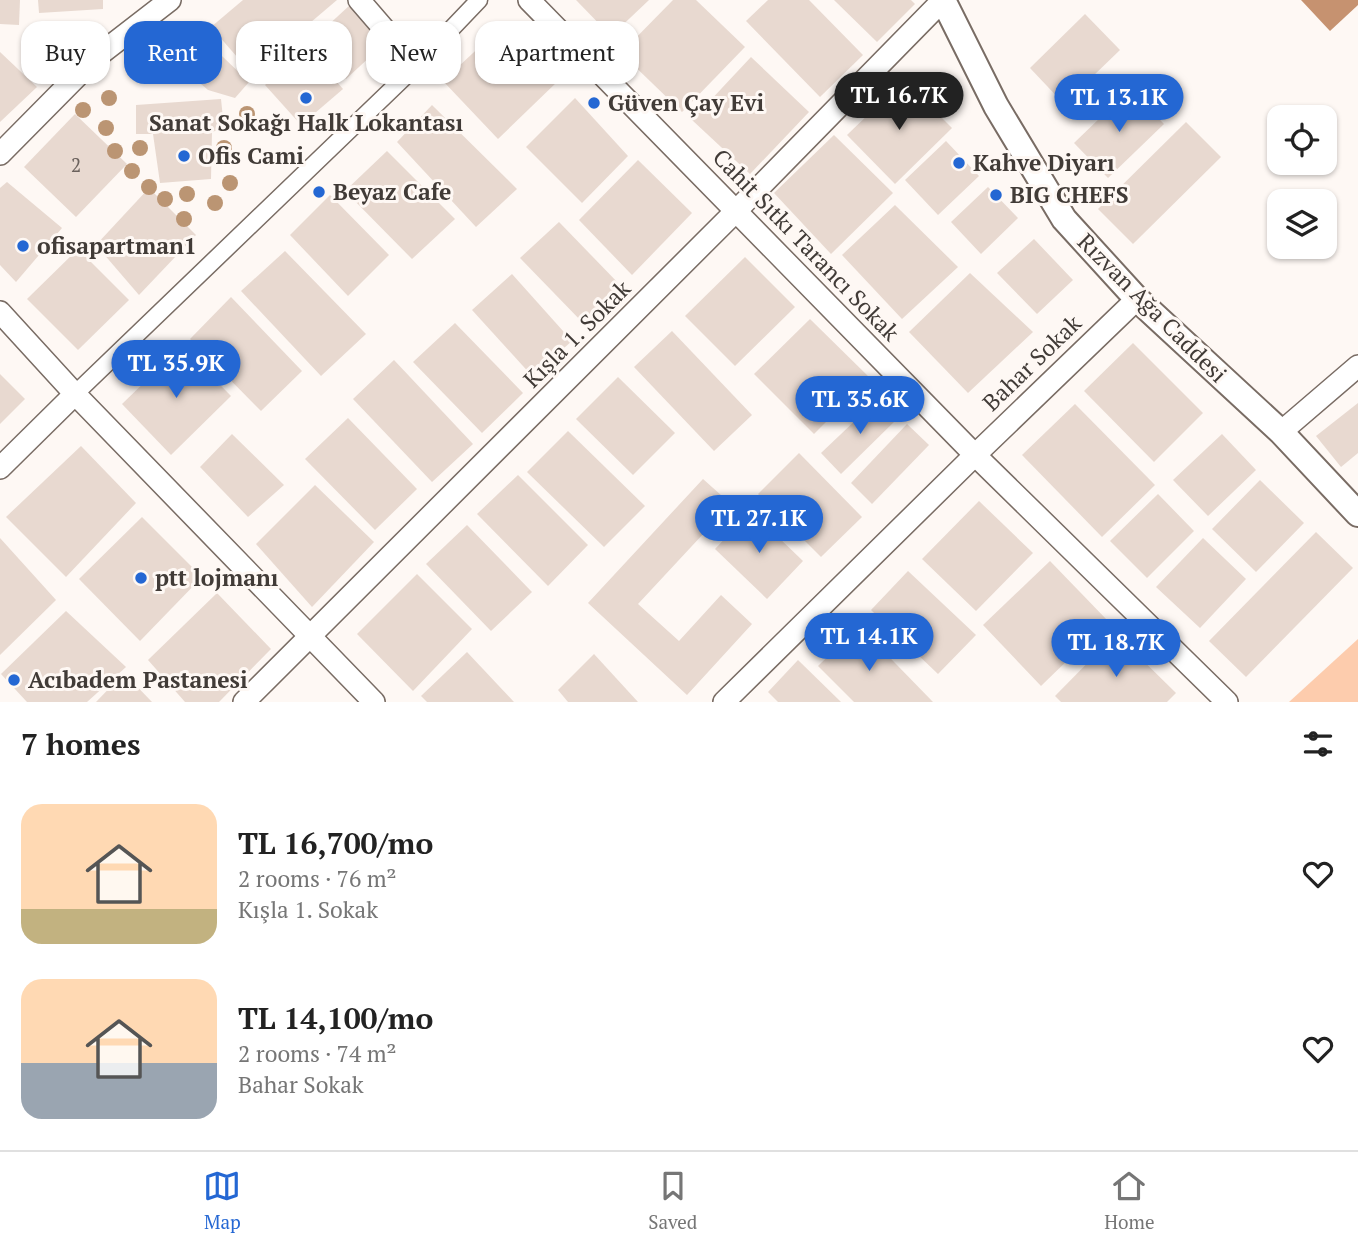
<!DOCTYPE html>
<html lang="en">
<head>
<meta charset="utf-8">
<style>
	:root { --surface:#fff; --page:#f2f2f2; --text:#222; --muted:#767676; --line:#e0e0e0; --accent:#2467d3 }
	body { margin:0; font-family:"PT Serif",serif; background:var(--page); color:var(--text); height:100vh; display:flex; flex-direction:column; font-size:26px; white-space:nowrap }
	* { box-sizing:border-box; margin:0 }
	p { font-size:23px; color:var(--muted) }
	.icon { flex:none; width:38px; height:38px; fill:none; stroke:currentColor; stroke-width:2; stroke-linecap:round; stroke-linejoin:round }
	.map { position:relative; height:702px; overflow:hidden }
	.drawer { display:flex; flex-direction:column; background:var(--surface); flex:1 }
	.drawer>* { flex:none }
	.hud { position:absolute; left:21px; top:21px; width:700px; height:63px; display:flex; gap:14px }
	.controls { position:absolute; left:1267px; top:105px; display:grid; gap:14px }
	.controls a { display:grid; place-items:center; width:70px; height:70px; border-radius:14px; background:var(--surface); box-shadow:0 2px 5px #0004; font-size:35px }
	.price { position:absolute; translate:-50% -60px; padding:0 16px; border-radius:24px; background:var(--accent); color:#fff; font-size:23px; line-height:46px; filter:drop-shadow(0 2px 4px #0008) }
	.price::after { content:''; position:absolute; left:50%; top:42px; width:21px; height:16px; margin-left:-10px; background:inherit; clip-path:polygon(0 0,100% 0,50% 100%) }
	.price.on { background:#222; color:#fff }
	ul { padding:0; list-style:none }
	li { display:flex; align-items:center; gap:21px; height:175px; padding:0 21px }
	li span { display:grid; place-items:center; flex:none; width:196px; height:140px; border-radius:21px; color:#555 }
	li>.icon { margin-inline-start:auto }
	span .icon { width:84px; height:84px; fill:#fffc; stroke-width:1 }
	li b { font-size:30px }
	h2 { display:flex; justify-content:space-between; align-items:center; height:84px; padding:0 21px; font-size:30px }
	.chip { padding:0 24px; border-radius:21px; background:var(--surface); box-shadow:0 2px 5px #0004; font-size:24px; line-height:63px }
	.chip.on { background:var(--accent); color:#fff }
	.menu { display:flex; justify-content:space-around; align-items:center; height:98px; border-top:2px solid var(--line); background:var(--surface); font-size:19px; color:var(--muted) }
	.menu a { display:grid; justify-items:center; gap:4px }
	.menu .on { color:var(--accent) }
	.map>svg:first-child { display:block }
	.green { fill:#fdccad }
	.water { fill:#c69270 }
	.building { fill:#e8d9d0 }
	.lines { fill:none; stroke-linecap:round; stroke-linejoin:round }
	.pedestrian-casing { stroke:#796c64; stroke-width:19 }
	.minor-casing { stroke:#796c64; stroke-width:24 }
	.tertiary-casing { stroke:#796c64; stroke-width:28 }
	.pedestrian { stroke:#fff; stroke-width:16 }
	.minor { stroke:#fff; stroke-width:21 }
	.tertiary { stroke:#fff; stroke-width:24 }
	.tree { fill:#bb9573 }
	.poi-dot { fill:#2467d3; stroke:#fef8f4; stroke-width:2.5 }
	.labels { text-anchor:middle; stroke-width:6; stroke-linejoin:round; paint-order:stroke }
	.number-label { font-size:19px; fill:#6b625d }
	.poi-label { font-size:23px; font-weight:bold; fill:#413b37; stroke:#fef8f4; text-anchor:start }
	.street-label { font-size:23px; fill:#413b37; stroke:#fef8f4 }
</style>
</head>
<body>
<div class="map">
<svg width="1358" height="702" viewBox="0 0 1358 702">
	<rect width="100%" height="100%" fill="#fef8f4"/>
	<polygon class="green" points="1358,639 1358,702 1289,702"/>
	<polygon class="water" points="1301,0 1358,0 1358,5 1330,31"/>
	<g class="building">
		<polygon points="0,0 20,0 19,25 0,24"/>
		<polygon points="38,0 103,0 103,9 39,13"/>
		<polygon points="243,0 337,0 251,73 211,27"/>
		<polygon points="576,0 649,0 611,36"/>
		<polygon points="673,0 696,0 745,47 682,112 621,53"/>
		<polygon points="768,0 809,0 863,55 820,97 746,21"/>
		<polygon points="834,0 911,0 915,4 877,42"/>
		<polygon points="350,5 386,42 346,79 312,40"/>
		<polygon points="1085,14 1120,50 1064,104 1030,68"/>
		<polygon points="503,25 558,81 498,139 443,81"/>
		<polygon points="197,32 249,82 235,98 208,90 171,58"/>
		<polygon points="307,48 343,89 301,125 265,85"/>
		<polygon points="0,52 37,87 0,122"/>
		<polygon points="751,57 809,112 750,174 692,120"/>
		<polygon points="904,80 952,128 895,184 847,135"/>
		<polygon points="1130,89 1164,124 1108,178 1074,143"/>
		<polygon points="575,98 628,156 582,203 526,147"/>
		<polygon points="221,99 224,128 212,132 211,179 160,183 153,134 136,134 136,105"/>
		<polygon points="432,105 517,189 476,227 397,142"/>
		<polygon points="75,114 127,164 76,217 24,167"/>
		<polygon points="1186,122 1221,157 1133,244 1098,209"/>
		<polygon points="834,135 893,193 831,254 774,193"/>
		<polygon points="946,141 979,176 938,215 905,180"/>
		<polygon points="387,151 455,219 412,259 345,191"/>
		<polygon points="638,160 692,213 632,275 579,220"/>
		<polygon points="7,182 62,228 16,282 0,265 0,188"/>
		<polygon points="988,187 1018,218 981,254 951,222"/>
		<polygon points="149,188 196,235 139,295 96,245"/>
		<polygon points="330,195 389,255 348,296 290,235"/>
		<polygon points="895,205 958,267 902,319 842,255"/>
		<polygon points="559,222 622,287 585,325 520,258"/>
		<polygon points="1034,239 1073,280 1037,314 997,273"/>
		<polygon points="78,249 129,300 78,350 27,299"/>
		<polygon points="285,251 366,334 321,376 241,291"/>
		<polygon points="745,257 795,307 735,366 685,316"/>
		<polygon points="970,273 1033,332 968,393 909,332"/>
		<polygon points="512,274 572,341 532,376 472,310"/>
		<polygon points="231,297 302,371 261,411 190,339"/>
		<polygon points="810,319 870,378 814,434 754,374"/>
		<polygon points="455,323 523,393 482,433 413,362"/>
		<polygon points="672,331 752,415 714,451 634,367"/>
		<polygon points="1133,343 1203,413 1154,462 1084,391"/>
		<polygon points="182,346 231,396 171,455 122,404"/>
		<polygon points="394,360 473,444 432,482 353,399"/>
		<polygon points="0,374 25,399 0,424"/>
		<polygon points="618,377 675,433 633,475 576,419"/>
		<polygon points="879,398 898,418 841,474 821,453"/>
		<polygon points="1358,403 1358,453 1341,467 1316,436"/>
		<polygon points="1075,404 1155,485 1102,537 1022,455"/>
		<polygon points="348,418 417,489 375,530 305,459"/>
		<polygon points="907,424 929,445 872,504 851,483"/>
		<polygon points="568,431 645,506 604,547 527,472"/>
		<polygon points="232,434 284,485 248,517 200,467"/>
		<polygon points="1222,434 1256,470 1208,516 1173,480"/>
		<polygon points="81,446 136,503 66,577 6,517"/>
		<polygon points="799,453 862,517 821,557 758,494"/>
		<polygon points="518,475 588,545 548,586 477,514"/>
		<polygon points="703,479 731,504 638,604 679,641 721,595 752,624 687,695 588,603"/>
		<polygon points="1260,480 1304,523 1256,572 1212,529"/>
		<polygon points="315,485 374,542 312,607 256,544"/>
		<polygon points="1158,494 1194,531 1147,578 1110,541"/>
		<polygon points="979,501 1033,553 976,611 922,559"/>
		<polygon points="751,511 803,561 767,599 715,549"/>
		<polygon points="142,517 202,577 140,641 79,579"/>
		<polygon points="467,525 532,592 491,631 426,564"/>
		<polygon points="1316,532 1353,568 1246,677 1209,641"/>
		<polygon points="0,538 56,600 0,655"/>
		<polygon points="1203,538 1246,579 1200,628 1156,587"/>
		<polygon points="1050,561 1108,621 1041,686 983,625"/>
		<polygon points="908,571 976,635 938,674 871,610"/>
		<polygon points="417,574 472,629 413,691 357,634"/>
		<polygon points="217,593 271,649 219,702 185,702 148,660"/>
		<polygon points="66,611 126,667 87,702 27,702 1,674"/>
		<polygon points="859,626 933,702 854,702 818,666"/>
		<polygon points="1116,634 1176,693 1167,702 1061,702 1055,696"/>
		<polygon points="467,652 514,702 427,702 421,696"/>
		<polygon points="594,654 638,702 568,702 558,690"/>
		<polygon points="798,660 841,702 778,702 768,692"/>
		<polygon points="124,673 152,702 96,702"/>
	</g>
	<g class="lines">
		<g class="pedestrian-casing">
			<polyline id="pedestrian" points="75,394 416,66 479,0"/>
		</g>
		<g class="minor-casing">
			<g id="minor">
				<polyline points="359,0 416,66"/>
				<polyline points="529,0 975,455 1227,702"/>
				<polyline points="0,154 95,58 170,0"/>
				<polyline points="0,312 75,394 374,702"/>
				<polyline points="1281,432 1358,366"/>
				<polyline points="0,468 75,394"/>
				<polyline points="244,702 736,211 943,0"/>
				<polyline points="724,702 975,455 1137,299"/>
			</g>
		</g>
		<g class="tertiary-casing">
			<polyline id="tertiary" points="943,0 996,106 1064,219 1137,299 1281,432 1358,514"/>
		</g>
		<use href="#pedestrian" class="pedestrian"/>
		<use href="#minor" class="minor"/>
		<use href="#tertiary" class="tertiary"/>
	</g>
	<g class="tree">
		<circle cx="109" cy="98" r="8"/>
		<circle cx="83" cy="110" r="8"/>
		<circle cx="247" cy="114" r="8"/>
		<circle cx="106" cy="128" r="8"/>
		<circle cx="140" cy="148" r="8"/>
		<circle cx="224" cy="148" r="8"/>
		<circle cx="115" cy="151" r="8"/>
		<circle cx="132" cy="171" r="8"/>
		<circle cx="230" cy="183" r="8"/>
		<circle cx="149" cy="187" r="8"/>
		<circle cx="187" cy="194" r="8"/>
		<circle cx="165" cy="199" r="8"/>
		<circle cx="215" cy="203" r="8"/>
		<circle cx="184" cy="219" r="8"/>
	</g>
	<g class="poi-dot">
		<circle cx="306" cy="98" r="7"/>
		<circle cx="594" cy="103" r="7"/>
		<circle cx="184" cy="156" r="7"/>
		<circle cx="959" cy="163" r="7"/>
		<circle cx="319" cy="192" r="7"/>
		<circle cx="996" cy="195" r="7"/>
		<circle cx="23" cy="246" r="7"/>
		<circle cx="141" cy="578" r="7"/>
		<circle cx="14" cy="680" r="7"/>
	</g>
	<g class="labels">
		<g class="number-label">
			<text x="76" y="172">2</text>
		</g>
		<g class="poi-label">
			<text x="608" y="111">Güven Çay Evi</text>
			<text x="306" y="131" text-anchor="middle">Sanat Sokağı Halk Lokantası</text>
			<text x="198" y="164">Ofis Cami</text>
			<text x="973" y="171">Kahve Diyarı</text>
			<text x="333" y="200">Beyaz Cafe</text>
			<text x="1010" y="203">BIG CHEFS</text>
			<text x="37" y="254">ofisapartman1</text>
			<text x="155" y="586">ptt lojmanı</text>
			<text x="28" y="688">Acıbadem Pastanesi</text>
		</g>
		<g class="street-label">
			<text transform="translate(806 245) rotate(46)" y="8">Cahit Sıtkı Tarancı Sokak</text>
			<text transform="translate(1152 308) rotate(45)" y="8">Rızvan Ağa Caddesi</text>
			<text transform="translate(577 334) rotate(-45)" y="8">Kışla 1. Sokak</text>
			<text transform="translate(1032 363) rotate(-44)" y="8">Bahar Sokak</text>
		</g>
	</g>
</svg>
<div class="controls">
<a><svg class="icon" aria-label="locate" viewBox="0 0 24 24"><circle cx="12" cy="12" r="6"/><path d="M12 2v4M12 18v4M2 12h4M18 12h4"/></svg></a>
<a><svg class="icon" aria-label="layers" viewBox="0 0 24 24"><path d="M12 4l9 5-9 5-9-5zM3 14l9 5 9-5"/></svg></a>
</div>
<b class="price on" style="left:899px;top:132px">TL 16.7K</b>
<b class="price" style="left:1119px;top:134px">TL 13.1K</b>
<b class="price" style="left:176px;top:400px">TL 35.9K</b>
<b class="price" style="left:860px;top:436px">TL 35.6K</b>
<b class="price" style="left:759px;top:555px">TL 27.1K</b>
<b class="price" style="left:869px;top:673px">TL 14.1K</b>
<b class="price" style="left:1116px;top:679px">TL 18.7K</b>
<div class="hud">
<a class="chip">Buy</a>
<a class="chip on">Rent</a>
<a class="chip">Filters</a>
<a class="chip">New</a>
<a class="chip">Apartment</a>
</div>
</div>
<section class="drawer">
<h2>7 homes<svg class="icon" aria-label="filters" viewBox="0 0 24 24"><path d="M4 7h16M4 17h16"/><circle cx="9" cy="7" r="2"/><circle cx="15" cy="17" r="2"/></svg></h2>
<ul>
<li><span style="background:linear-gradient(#ffd9b3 75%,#c2b280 0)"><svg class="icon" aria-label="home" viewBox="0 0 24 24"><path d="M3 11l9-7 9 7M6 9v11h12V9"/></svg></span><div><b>TL 16,700/mo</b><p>2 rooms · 76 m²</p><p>Kışla 1. Sokak</p></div><svg class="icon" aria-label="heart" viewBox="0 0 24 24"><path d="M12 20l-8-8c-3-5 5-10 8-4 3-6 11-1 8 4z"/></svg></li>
<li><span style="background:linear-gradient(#ffd9b3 60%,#9aa5b1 0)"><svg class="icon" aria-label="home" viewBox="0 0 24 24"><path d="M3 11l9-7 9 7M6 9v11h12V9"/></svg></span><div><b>TL 14,100/mo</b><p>2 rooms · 74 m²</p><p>Bahar Sokak</p></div><svg class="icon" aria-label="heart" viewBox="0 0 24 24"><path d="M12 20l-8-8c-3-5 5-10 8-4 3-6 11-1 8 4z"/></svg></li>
</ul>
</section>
<nav class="menu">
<a class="on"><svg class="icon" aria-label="map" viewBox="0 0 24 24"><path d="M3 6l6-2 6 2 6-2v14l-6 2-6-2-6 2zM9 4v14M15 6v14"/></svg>Map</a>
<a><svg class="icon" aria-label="saved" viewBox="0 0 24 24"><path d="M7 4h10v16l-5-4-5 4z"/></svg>Saved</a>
<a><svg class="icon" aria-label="home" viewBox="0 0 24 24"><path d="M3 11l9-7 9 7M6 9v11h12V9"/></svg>Home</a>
</nav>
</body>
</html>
